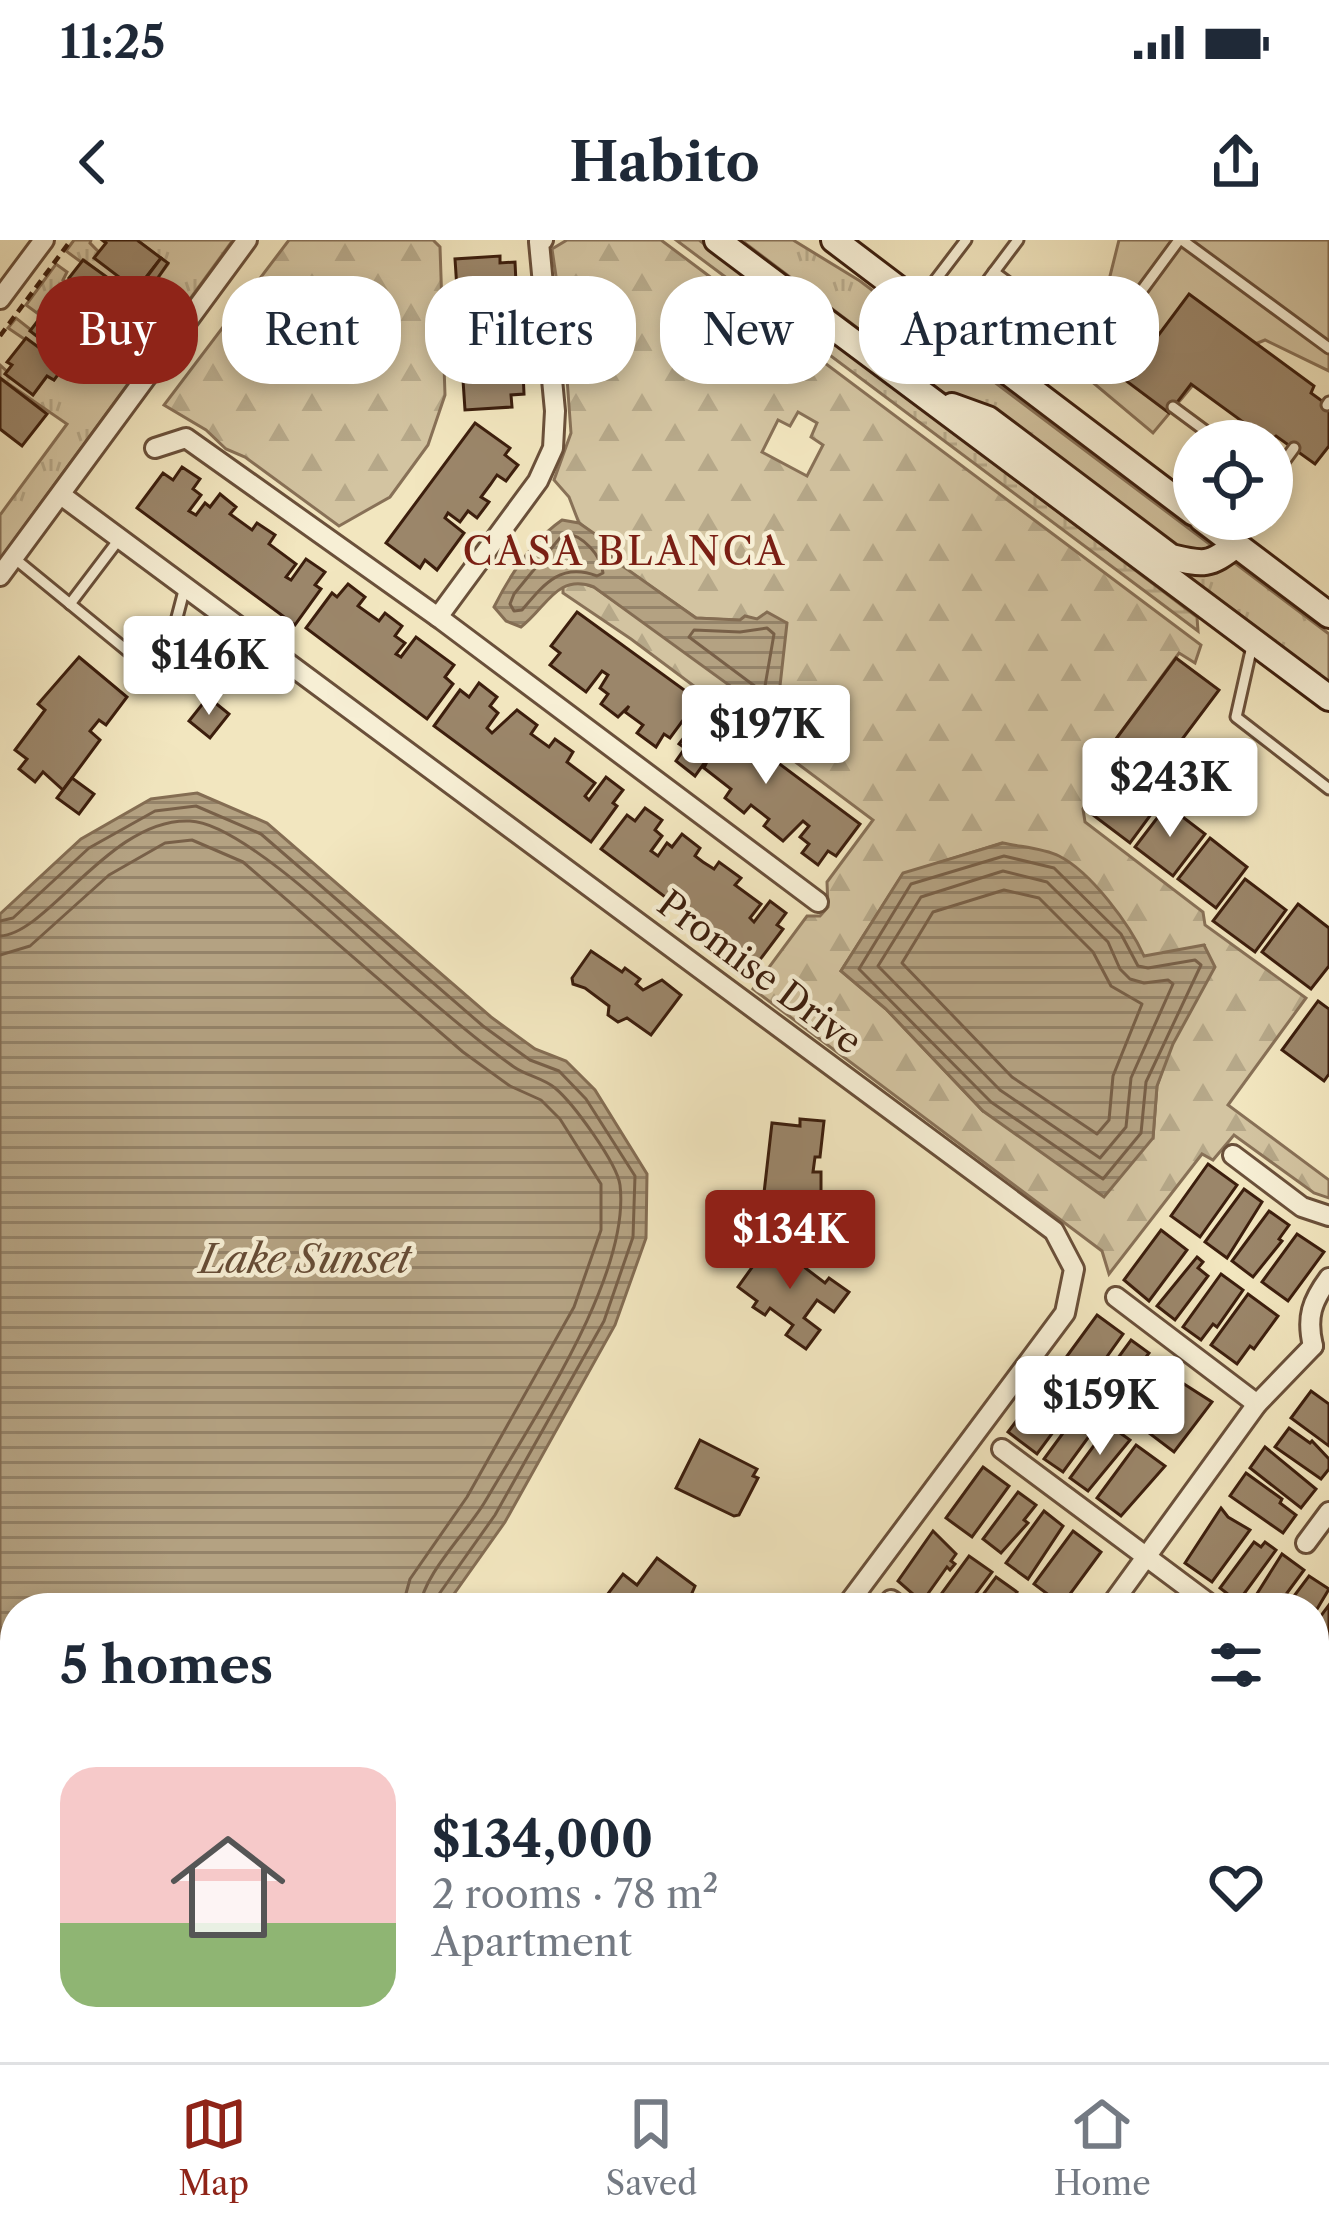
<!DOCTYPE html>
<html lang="en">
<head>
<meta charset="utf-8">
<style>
	:root { --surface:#fff; --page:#f6f6f7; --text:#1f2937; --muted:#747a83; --line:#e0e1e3; --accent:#8f2418 }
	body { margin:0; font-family:"Libre Caslon Text",serif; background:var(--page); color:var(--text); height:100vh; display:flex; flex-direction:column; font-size:45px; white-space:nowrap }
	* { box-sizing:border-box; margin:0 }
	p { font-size:39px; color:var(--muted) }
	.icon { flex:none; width:66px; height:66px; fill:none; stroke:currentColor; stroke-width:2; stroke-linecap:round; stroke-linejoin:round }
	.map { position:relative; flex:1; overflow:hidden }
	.drawer { position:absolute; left:0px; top:1353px; width:1329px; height:471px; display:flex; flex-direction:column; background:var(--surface); border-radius:48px 48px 0 0; box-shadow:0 6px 18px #0003 }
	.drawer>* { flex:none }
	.hud { position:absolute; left:36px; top:36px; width:1257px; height:108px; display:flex; gap:24px }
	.fabs { position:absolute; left:1173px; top:180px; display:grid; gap:24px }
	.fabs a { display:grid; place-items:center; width:120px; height:120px; border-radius:50%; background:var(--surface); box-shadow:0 6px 18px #0003; font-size:60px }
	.price { position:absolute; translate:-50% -102px; padding:0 27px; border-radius:12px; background:#fff; color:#222; font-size:39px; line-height:78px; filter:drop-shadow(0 3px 6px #0008) }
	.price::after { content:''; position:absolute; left:50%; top:72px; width:36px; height:27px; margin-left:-18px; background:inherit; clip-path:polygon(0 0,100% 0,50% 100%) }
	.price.selected { background:var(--accent); color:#fff }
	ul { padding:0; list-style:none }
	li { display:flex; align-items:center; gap:36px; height:300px; padding:0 60px }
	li+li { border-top:3px solid var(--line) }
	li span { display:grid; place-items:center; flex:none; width:336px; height:240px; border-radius:36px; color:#555 }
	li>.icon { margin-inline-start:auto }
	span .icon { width:144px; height:144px; fill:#fffc; stroke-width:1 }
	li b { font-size:51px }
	h2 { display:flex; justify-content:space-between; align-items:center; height:144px; padding:0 60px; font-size:51px }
	.tag { padding:0 42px; border-radius:48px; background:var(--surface); box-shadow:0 6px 18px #0003; font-size:42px; line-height:108px }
	.tag.selected { background:var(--accent); color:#fff }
	.status { display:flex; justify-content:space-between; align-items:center; height:84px; padding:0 60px; background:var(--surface); direction:ltr }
	.status svg { height:33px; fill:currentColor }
	header { display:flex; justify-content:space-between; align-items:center; height:156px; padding:0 60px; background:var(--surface); font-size:54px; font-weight:700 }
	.tabs { display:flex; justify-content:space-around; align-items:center; height:168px; border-top:3px solid var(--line); background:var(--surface); font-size:33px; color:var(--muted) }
	.tabs a { display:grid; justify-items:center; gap:6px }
	.tabs .selected { color:var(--accent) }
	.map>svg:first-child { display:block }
	.grass { fill:url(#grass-tufts); stroke:#887157; stroke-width:3 }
	.forest { fill:url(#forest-firs); stroke:#887157; stroke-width:3; fill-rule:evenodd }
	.wetland { fill:url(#wetland-marsh); stroke:#887157; stroke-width:3 }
	.park { fill:#d3c4a1; stroke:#887157; stroke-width:3 }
	.water { fill:url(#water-rules); stroke:#846d53; stroke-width:3 }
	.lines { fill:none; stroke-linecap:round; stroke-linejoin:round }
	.shore { stroke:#786048; stroke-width:3 }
	.building { fill:#9b866a; stroke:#3c1e0d; stroke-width:3 }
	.service-casing { stroke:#6a503a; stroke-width:15 }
	.minor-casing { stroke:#6a503a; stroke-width:24 }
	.secondary-casing { stroke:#3c1e0d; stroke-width:30 }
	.path { stroke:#3c1e0d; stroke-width:4.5; stroke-dasharray:9 6; stroke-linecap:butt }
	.service { stroke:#f7efd5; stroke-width:9 }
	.minor { stroke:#f7efd5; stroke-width:18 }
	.secondary { stroke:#f7efd5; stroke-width:24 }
	.labels { text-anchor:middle; stroke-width:9; stroke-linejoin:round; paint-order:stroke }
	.street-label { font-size:36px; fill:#3c1e0d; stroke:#f7efd5 }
	.neighbourhood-label { font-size:39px; letter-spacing:3px; fill:#7a1f14; stroke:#f7efd5 }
	.water-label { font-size:39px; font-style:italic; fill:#664c36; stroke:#f7efd5 }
</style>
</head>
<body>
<div class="status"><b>11:25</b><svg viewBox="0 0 49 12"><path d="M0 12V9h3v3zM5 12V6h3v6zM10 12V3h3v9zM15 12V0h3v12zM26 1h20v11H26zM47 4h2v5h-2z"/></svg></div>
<header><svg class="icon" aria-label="back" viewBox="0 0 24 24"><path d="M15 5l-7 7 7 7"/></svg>Habito<svg class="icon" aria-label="share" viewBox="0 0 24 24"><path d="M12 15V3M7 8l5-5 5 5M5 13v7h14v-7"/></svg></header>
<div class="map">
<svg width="1329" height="1822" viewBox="0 0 1329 1822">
	<defs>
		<pattern id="grass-tufts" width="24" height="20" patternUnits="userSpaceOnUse" patternTransform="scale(3)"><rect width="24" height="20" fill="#d3c4a1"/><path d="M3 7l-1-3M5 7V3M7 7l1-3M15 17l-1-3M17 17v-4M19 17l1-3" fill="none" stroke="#b6a889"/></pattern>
		<pattern id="forest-firs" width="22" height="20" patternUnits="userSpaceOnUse" patternTransform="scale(3)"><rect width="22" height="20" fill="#d3c4a1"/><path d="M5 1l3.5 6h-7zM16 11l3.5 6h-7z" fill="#b6a889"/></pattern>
		<pattern id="wetland-marsh" width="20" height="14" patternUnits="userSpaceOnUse" patternTransform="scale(3)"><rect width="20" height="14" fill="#d3c4a1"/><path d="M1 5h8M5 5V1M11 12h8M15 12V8" fill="none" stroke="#b6a889"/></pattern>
		<pattern id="water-rules" width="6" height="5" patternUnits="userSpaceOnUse" patternTransform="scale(3)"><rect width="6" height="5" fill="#b4a282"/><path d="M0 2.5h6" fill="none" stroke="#948369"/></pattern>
	</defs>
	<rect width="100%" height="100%" fill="#f2e6bf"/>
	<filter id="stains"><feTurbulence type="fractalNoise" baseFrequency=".00167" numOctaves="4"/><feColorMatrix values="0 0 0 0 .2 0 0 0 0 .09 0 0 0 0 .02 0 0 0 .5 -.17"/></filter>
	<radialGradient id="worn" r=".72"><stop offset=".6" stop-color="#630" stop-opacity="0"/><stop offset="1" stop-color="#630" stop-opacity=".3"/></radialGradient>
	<g class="grass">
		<polygon points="74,0 91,0 90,3 136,50 140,46 148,51 168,24 137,0 233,0 0,319 0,275 67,184 0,138 0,125 33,155 47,136 54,140 64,126 8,88 16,78 69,120 92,89 62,65 49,72 42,67 37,73 26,65 56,24 67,32 63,40 69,44 66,49 102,80 106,76 120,87 138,63 84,20 81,22 66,11"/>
		<polygon points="741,0 793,0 860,41 1329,394 1329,444"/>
	</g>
	<g class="forest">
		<polygon points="289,0 433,0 440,7 445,155 428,205 390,257 339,286 245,217 226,209 206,190 164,165"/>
		<path d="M567,0H661L1201,405L1195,423L1179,413L1116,499L1117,517L1108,538L1083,569L1085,582L1203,672L1205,685L1306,758L1228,865L1329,940V958L1314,953L1234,895L1213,920L1202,914L1109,1034L1102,1011L753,749L807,676H820L828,667L827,642L873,580L631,399L563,353V345L578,341L594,347L686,412L776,456L786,383L696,378L613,320L595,295L579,283L569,257L554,240L571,193L563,84L552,9ZM798,172L817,183L811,197L823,205L807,236L762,212L778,180L790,186ZM1002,603L1144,717L1204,706L1157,846L1153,898L983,871L886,769L841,731L903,634Z"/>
		<polygon points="540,1809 1032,1809 1052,1822 530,1822"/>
	</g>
	<g class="wetland">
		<polygon points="676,0 699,0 1197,377 1198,391"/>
		<polygon points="1314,1700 1329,1737 1329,1822 1198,1822 1198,1809 1314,1809"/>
		<polygon points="67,1809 286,1809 304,1822 85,1822"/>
	</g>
	<polygon class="park" points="1119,0 1329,0 1329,131 1265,100 1213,121 1153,193 1085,136"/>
	<g class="water">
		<path d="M562,280L579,283L595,294L614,320L696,378L740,380L745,376L757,379L767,372L787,383L778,464L769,470L755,464L594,347C557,333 547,367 521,387L506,381L494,367C510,335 532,301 562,280Z"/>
		<polygon points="197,553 267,583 491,777 535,809 566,821 595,850 647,934 646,998 615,1085 505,1282 444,1368 15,1368 15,1613 0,1612 0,674 81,599 151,559"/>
		<path d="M1003,603C1020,607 1043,608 1059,616C1091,632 1130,685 1144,716L1204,705L1215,727L1173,804L1157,846L1153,898L1104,957L983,871L886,769L841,731L903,633Z"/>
	</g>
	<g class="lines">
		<g class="shore">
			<path d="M564,293C583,295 601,315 603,333L597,336C561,322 544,344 522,370L514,371L510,364L514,354Z"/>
			<polygon points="767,388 774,394 765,446 760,450 689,397 694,390 740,392"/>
			<polygon points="1004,616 1054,628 1121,694 1138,726 1148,728 1195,720 1201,725 1146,842 1141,893 1103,939 991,862 859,729 911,644"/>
			<polygon points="1003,631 1047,642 1108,702 1120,729 1130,739 1144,743 1168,740 1173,744 1131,838 1126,887 1100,918 1000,850 878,726 921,657"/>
			<polygon points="1004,650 1039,658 1093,712 1111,746 1142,764 1113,836 1109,880 1097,894 1012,837 902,723 933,672"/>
			<polyline points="0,681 13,678 89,608 155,571 196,566 261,594 483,786 530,820 559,831 586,859 635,936 633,997 604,1081 495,1275 437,1357 435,1368"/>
			<path d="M0,696C48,694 111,577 190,581C244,583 364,703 408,741C443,771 477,801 514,827C527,836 543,838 555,848C573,863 617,923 620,945C631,1036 531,1182 486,1260C469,1290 422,1335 420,1368"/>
			<polyline points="0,715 30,706 109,635 165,603 192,600 243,622 463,812 510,846 541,860 560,879 601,944 601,990 574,1067 467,1257 410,1339 402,1368"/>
		</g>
	</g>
	<g class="building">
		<polygon points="102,0 137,0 161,18 136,50 94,18 106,3"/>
		<polygon points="500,16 500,23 515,22 516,43 507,44 507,55 509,70 518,69 520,91 509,91 510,103 495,104 496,111 522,109 524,154 511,155 512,167 465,170 455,19"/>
		<polygon points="161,18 168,23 148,52 140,46"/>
		<polygon points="83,20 125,50 103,80 71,57 79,45 69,38"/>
		<polygon points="124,52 139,63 120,87 106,76"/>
		<polygon points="1189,54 1314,146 1311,153 1329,166 1329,206 1315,224 1276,196 1269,201 1191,144 1169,173 1125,140"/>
		<polygon points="62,65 93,88 69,121 30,91 43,74 50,80"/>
		<polygon points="26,98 64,126 54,140 47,136 33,155 5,134 12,125 7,122"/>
		<polygon points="0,138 47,174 22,206 0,189"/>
		<polygon points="475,183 510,208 505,215 518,225 506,241 497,235 490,245 481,257 489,262 477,278 468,271 460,282 448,273 445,278 464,293 437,330 425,320 420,328 386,303"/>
		<polygon points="182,227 200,239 193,249 201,255 189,271 196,275 205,263 210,267 220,254 236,267 230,274 252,290 257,283 275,295 269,304 296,324 286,337 291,340 306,319 325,332 315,345 321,349 295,385 137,268 163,233 173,240"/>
		<polygon points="348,344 365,357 358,366 379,381 385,373 402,386 395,396 405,403 396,414 401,417 416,397 454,425 445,437 453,444 427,479 306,388 332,353 337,357"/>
		<polygon points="577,372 698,460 670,498 664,494 656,507 637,493 643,485 625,472 629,466 618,477 601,464 608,454 600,448 608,435 602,431 586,452 550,425 560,413 551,406"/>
		<polygon points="79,417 127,457 106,485 99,480 90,491 100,500 63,550 43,532 35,542 19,529 27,519 15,510 45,470 38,464"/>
		<polygon points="1176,418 1219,450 1159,530 1116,499"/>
		<polygon points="479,443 497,457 490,466 498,473 487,488 492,493 517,470 537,485 531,494 549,507 555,499 573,512 567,522 595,543 585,556 589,560 606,537 623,550 613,563 617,566 591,602 434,486 460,450 469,457"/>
		<polygon points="208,457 229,474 210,498 189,481"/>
		<polygon points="706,469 860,584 836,616 828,611 818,625 802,613 809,604 800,597 809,586 803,581 783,601 764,586 769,579 751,565 744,573 725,558 731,549 704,528 710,515 695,536 676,521 685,508 679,504"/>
		<polygon points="1125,523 1166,554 1130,603 1089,572"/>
		<polygon points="72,538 94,554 79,574 57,558"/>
		<polygon points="1167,565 1205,594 1173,636 1135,607"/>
		<polygon points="645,568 662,580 655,590 662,596 651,611 658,616 667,603 672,607 682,594 700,608 695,616 703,622 714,629 719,622 741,638 735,645 761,664 750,678 754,682 770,661 786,673 777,685 783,689 756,725 601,609 627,575 635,581"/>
		<polygon points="1210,598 1247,627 1216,668 1178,639"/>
		<polygon points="1245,639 1286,670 1255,712 1213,681"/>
		<polygon points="1298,664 1329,688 1329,726 1311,749 1262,712"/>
		<polygon points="591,711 622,732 625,728 640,739 636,744 643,750 662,740 681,755 651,795 627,778 618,782 608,775 609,766 585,748 573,744 572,738"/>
		<polygon points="1318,761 1329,769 1329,834 1324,841 1282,810"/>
		<polygon points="800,879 824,881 820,917 815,917 813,932 821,932 821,959 764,953 772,883 800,886"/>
		<polygon points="1208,924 1237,945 1200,997 1171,976"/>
		<polygon points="1244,949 1262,962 1227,1018 1205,1002"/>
		<polygon points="1269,971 1289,985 1279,999 1282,1001 1253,1037 1232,1021"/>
		<polygon points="1161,990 1187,1010 1149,1061 1124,1040"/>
		<polygon points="1297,994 1324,1012 1288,1061 1262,1042"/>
		<polygon points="768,1005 789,1020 795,1010 809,1020 804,1027 825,1043 829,1038 849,1052 834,1072 817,1060 804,1078 820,1090 806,1109 786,1095 793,1085 770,1068 765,1075 753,1067 757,1061 738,1047"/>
		<polygon points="1197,1017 1203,1022 1198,1028 1208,1036 1175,1080 1157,1066"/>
		<polygon points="1221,1034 1243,1050 1217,1087 1213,1084 1201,1100 1183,1087"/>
		<polygon points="1248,1054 1278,1076 1254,1109 1250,1106 1237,1124 1211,1105"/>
		<polygon points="1097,1075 1123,1094 1086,1146 1059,1127"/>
		<polygon points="1131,1100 1149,1113 1137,1129 1141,1132 1114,1168 1093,1152"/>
		<polygon points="1158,1120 1176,1134 1165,1150 1168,1152 1141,1182 1122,1168"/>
		<polygon points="1047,1140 1076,1161 1037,1214 1008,1192"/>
		<polygon points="1184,1144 1212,1162 1174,1212 1149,1193"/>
		<polygon points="1311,1151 1329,1164 1329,1206 1291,1178"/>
		<polygon points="1088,1177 1098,1184 1063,1232 1044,1219 1074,1178 1083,1184"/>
		<polygon points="1109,1185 1130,1200 1088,1251 1070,1238"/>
		<polygon points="1289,1188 1310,1203 1312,1201 1329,1219 1329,1229 1321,1239 1275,1207"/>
		<polygon points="700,1200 757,1229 753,1236 758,1238 739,1275 734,1276 676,1248"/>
		<polygon points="1136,1205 1165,1226 1121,1276 1097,1258"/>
		<polygon points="1265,1207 1316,1249 1301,1268 1250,1228"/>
		<polygon points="983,1227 1009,1246 972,1297 946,1278"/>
		<polygon points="1246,1233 1282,1259 1280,1263 1296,1275 1283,1293 1230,1256"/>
		<polygon points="1018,1252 1036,1265 1024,1280 1028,1283 1001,1313 983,1299"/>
		<polygon points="1221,1268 1228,1277 1250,1290 1212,1342 1185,1323"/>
		<polygon points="1044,1271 1063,1286 1028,1339 1006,1323"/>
		<polygon points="933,1291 956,1314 951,1321 955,1324 950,1330 947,1327 922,1362 898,1341"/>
		<polygon points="1073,1291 1101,1312 1062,1365 1034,1344"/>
		<polygon points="1254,1302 1261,1307 1265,1302 1276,1310 1238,1362 1220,1348"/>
		<polygon points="1282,1314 1304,1330 1276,1368 1248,1368"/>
		<polygon points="969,1316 992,1332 965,1368 931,1368"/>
		<polygon points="657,1318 695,1346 689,1360 683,1362 677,1357 672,1364 677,1368 597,1368 623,1334 637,1345"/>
		<polygon points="1309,1336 1329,1349 1314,1374 1314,1368 1285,1368"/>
		<polygon points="996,1337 1017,1352 1006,1368 973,1368"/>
		<polygon points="1329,1365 1329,1420 1324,1416 1320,1422 1314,1418 1314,1385"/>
		<polygon points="1325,1452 1329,1459 1329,1515 1314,1488 1314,1458"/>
		<polygon points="1314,1589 1329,1615 1329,1641 1320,1646 1314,1635"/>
		<polygon points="0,1801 28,1821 27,1822 0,1822"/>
	</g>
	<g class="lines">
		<g class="service-casing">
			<g id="service">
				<polyline points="1182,0 1329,108"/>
				<polyline points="994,32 1018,0"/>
				<polyline points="918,63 966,0"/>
				<polyline points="952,89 994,32 1130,133"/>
				<polyline points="1098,110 1179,0"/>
				<polyline points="1327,165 1329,162"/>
				<polyline points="1173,167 1219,201"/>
				<polyline points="1272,238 1294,208"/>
				<polyline points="1228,299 1243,279"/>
				<polyline points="14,318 152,431 170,404 185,347"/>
				<polyline points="70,364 120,298"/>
				<polyline points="1252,406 1236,477 1329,549"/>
			</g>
		</g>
		<g class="minor-casing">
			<g id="minor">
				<polyline points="0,59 44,0"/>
				<polyline points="155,208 186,198 442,380 818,662"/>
				<polyline points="61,255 1054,991 1074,1029 1065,1073 845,1368"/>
				<polyline points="0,336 247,0"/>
				<polyline points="438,377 538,241 553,208 555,171 539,2 543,0"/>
				<polyline points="1233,915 1302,967 1329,976"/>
				<polyline points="1116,1057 1257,1164"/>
				<path d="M1313,1106C1306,1077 1312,1061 1329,1038"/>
				<polyline points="1002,1209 1215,1368"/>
				<polyline points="1306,1303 1329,1272"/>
				<polyline points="891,1360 902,1368"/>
				<polyline points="1109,1368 1257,1164 1313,1106"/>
				<polyline points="1314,1561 1329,1552"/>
				<polyline points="1314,1697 1329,1689"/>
				<polyline points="505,1822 515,1809"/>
				<polyline points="1171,1822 1175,1809"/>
			</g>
		</g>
		<g class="secondary-casing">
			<g id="secondary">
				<polyline points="717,0 1329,458"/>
				<polyline points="834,0 1194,273"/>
				<path d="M952,166L988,179L1171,317C1204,325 1209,326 1236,305"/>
				<polyline points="1202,279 1329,375"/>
			</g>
		</g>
		<polyline class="path" points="0,96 71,0"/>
		<use href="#service" class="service"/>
		<use href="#minor" class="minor"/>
		<use href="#secondary" class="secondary"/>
	</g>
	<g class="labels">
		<g class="street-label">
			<text transform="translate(760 732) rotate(37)" y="13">Promise Drive</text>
		</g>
		<g class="neighbourhood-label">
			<text x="625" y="325">CASA BLANCA</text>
		</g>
		<g class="water-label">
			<text x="305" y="1033">Lake Sunset</text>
		</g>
	</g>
	<rect width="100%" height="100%" filter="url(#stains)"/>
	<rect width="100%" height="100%" fill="url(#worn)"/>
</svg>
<div class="fabs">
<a><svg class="icon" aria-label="locate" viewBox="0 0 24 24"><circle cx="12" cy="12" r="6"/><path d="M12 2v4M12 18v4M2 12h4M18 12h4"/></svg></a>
</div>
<b class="price" style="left:209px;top:478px">$146K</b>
<b class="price" style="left:766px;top:547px">$197K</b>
<b class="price" style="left:1170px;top:600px">$243K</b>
<b class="price selected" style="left:790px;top:1052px">$134K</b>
<b class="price" style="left:1100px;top:1218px">$159K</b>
<div class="hud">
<a class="tag selected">Buy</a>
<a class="tag">Rent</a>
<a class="tag">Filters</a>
<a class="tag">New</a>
<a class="tag">Apartment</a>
</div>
<section class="drawer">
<h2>5 homes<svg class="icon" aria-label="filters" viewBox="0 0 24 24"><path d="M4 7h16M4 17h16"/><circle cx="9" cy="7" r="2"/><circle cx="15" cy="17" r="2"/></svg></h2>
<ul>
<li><span style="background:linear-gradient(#f6c9c9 65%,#8fb573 0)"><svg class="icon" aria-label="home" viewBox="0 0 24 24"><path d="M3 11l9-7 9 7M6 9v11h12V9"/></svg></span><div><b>$134,000</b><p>2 rooms · 78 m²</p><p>Apartment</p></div><svg class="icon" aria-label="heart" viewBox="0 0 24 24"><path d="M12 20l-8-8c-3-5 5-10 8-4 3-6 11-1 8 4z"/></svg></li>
</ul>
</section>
</div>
<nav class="tabs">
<a class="selected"><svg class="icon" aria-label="map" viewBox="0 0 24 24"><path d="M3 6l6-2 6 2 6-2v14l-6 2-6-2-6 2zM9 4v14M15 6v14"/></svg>Map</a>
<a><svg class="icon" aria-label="saved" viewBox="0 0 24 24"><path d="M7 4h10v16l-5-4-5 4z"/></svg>Saved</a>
<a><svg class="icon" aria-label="home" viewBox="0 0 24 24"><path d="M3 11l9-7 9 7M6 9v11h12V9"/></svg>Home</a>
</nav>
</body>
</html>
